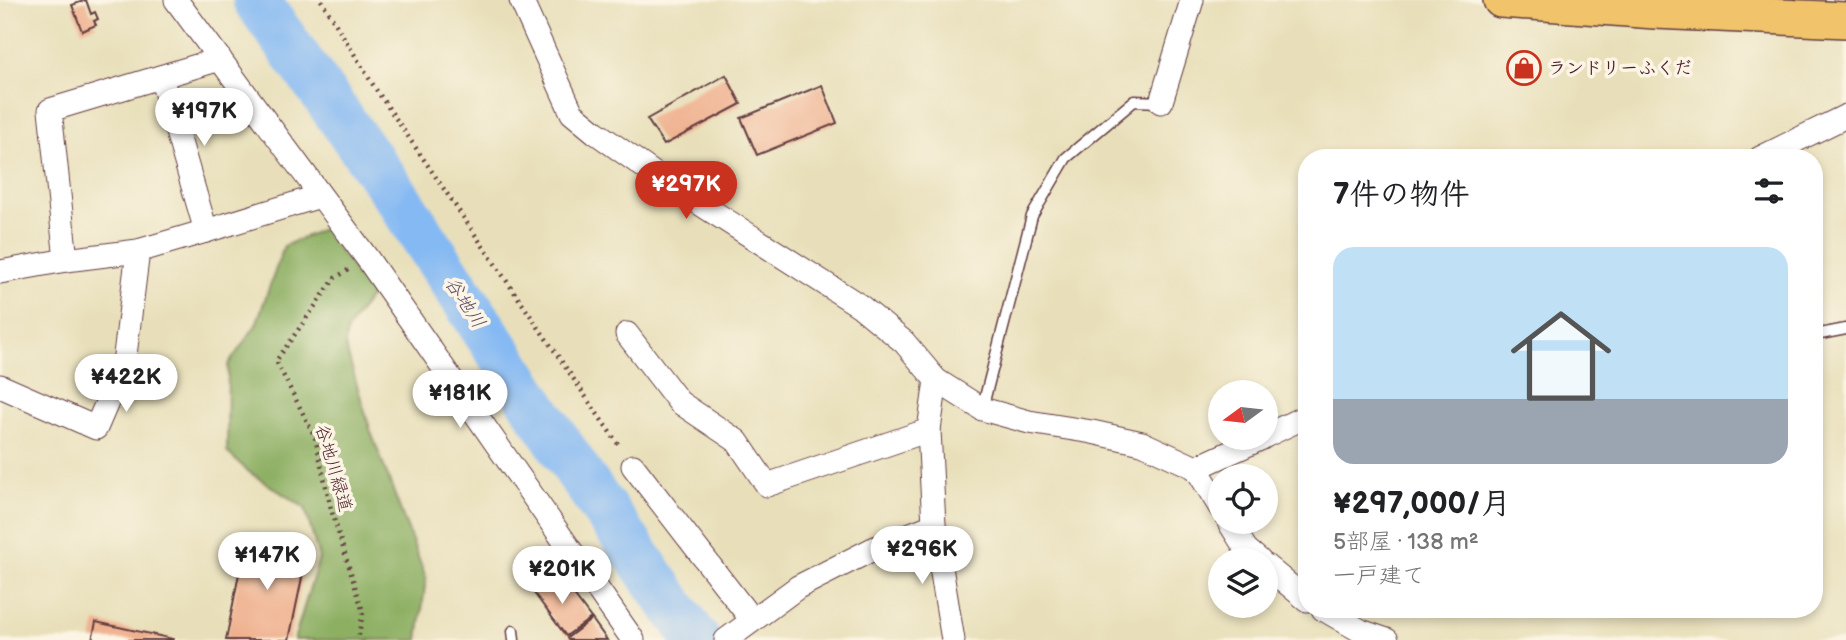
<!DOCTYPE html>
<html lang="ja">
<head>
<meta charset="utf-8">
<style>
	:root { --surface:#fff; --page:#f6f6f6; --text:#202124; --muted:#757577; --accent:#c8321e }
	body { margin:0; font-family:"Balsamiq Sans","Klee One",sans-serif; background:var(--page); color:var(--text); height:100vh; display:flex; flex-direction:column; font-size:26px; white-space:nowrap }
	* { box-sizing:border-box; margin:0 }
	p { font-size:23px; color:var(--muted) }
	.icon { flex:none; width:38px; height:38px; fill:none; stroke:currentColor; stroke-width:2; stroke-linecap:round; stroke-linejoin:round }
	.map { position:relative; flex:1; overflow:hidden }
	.sheet { position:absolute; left:1298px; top:149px; width:525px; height:469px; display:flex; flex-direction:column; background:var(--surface); border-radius:28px; box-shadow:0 4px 10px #0003 }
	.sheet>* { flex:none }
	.needle { width:46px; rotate:255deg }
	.buttons { position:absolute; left:1208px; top:380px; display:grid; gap:14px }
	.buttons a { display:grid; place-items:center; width:70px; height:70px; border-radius:50%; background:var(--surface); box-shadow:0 4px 10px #0003; font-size:35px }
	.price { position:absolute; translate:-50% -60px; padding:0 16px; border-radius:24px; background:#fff; color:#222; font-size:23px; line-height:46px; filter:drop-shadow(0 2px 4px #0008) }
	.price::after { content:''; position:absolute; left:50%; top:42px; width:21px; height:16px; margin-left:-10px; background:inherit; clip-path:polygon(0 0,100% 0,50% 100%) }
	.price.selected { background:var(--accent); color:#fff }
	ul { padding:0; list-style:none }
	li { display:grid; align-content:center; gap:14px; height:371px; padding:0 35px }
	li span { display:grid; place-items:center; height:217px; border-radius:21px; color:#555 }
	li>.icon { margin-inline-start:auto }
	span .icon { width:126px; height:126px; fill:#fffc; stroke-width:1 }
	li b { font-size:30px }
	h2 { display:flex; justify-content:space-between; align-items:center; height:84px; padding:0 35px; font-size:30px }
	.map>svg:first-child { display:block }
	.forest { fill:#8caf62; stroke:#6b6746; stroke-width:2 }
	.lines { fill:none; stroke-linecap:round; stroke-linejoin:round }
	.river { stroke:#85b9f3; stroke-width:47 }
	.building { fill:#efb08e }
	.service-casing { stroke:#623c40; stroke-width:13 }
	.minor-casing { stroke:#623c40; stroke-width:25 }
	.primary-casing { stroke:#623c40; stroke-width:38 }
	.path { stroke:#623c40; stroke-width:4.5; stroke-dasharray:2 5; stroke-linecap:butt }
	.service { stroke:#fff; stroke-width:10 }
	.minor { stroke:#fff; stroke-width:23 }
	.primary { stroke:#f1c36a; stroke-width:35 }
	.labels { text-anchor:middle; stroke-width:7; stroke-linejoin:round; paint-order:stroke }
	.poi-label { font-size:18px; font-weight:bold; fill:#4a1f2b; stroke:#fcf5e5; text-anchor:start }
	.street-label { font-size:18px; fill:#4a1f2b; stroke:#fcf5e5 }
	.water-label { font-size:19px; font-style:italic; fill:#5c4d67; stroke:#fcf5e5 }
</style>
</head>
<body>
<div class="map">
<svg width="1846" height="640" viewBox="0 0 1846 640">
	<rect width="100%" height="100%" fill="#fcf5e5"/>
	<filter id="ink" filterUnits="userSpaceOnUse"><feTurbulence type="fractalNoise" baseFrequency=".0143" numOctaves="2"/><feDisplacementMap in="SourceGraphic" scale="14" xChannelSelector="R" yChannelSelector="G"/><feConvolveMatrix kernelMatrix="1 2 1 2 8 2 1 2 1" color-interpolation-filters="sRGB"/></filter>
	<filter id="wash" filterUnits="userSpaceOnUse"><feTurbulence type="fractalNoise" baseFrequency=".00686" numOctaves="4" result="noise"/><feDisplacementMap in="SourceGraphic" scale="28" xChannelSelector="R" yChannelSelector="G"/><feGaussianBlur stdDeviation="1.57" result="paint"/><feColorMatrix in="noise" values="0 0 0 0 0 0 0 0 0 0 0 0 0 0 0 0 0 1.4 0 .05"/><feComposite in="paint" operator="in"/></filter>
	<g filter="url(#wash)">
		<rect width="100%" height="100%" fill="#e8dfba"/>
		<polygon class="forest" points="323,229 372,294 347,330 345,345 371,432 426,578 418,640 294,640 319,558 305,508 249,472 227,452 228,365 256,325 284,246"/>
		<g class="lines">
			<polyline class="river" points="256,0 397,197 580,475 697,640"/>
		</g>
		<g id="blocks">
			<g class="building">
				<polygon points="86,0 91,14 95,12 98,19 94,21 96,25 82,31 72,5"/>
				<polygon points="726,75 741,104 664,145 647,119"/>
				<polygon points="822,85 837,123 757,155 741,118"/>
				<polygon points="246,538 308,549 289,640 226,640"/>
				<polygon points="559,575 591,618 566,636 534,593"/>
				<polygon points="592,619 607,640 568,640 567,638"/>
				<polygon points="96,622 173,639 172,640 92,640"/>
			</g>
		</g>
	</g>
	<g filter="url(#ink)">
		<use href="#blocks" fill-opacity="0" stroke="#623c40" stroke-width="2"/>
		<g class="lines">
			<g class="service-casing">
				<g id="service">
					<polyline points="1815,335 1846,329"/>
					<polyline points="982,409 1032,216 1066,158 1134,101 1161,102"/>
					<polyline points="513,631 514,640"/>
				</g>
			</g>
			<g class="minor-casing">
				<g id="minor">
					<polyline points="176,0 367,258 633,640"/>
					<polyline points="521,0 572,113 595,132 663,180 860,306 904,342 936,380 982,409 1029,422 1092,432 1142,443 1196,468 1220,507"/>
					<polyline points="161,77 206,231"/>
					<polyline points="1161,102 1192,0"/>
					<polyline points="1760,158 1846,116"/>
					<polyline points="66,260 50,110 220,59"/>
					<polyline points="0,272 66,260 138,251 206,231 320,196"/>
					<polyline points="627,334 679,402 737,441 767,485 929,430"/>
					<polyline points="936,380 929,430 934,525 953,640"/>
					<polyline points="0,386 96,428 124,363 138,251"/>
					<polyline points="1265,436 1307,416"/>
					<polyline points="633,466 752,620"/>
					<polyline points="1196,468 1262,438"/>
					<polyline points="1229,522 1246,549 1259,560"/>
					<polyline points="1265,565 1307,600"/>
					<polyline points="1323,609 1361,631 1387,640"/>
					<polyline points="726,640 798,587 873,549 934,525"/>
				</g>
			</g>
			<g class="primary-casing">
				<polyline id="primary" points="1501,0 1655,11 1846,20"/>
			</g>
			<g class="path">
				<polyline points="321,0 375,88 620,447"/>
				<polyline points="348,270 335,278 276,361 315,437 331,509 363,612 358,640"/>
			</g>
			<use href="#service" class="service"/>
			<use href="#minor" class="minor"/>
			<use href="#primary" class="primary"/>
		</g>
	</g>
	<defs>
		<g id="shop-ring" transform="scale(1.75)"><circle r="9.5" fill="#fcf5e5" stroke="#c8321e" stroke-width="1.5"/><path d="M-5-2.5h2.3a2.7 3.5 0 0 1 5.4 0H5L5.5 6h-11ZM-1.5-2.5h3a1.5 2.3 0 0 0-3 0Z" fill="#c8321e"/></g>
	</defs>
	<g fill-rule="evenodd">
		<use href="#shop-ring" x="1524" y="68"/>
	</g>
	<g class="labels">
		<g class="poi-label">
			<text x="1548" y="74">ランドリーふくだ</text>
		</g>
		<g class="street-label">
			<text transform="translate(334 468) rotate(74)" y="6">谷地川緑道</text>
		</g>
		<g class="water-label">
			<text transform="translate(466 302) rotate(57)" y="7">谷地川</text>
		</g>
	</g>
</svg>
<div class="buttons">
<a><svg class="needle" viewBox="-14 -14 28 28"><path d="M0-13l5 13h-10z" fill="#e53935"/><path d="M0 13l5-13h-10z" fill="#757577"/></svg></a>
<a><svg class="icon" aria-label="locate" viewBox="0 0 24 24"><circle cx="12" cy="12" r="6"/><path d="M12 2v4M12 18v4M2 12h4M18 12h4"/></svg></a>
<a><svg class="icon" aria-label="layers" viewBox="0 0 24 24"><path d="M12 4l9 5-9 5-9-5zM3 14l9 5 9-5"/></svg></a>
</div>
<b class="price" style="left:204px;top:148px">¥197K</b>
<b class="price selected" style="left:686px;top:221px">¥297K</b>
<b class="price" style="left:126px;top:414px">¥422K</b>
<b class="price" style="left:460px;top:430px">¥181K</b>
<b class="price" style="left:922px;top:586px">¥296K</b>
<b class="price" style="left:267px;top:592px">¥147K</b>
<b class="price" style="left:562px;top:606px">¥201K</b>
<section class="sheet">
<h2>7件の物件<svg class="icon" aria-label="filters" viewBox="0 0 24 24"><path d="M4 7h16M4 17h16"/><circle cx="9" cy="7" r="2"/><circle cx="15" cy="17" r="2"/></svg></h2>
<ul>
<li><span style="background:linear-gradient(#bfe0f5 70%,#9aa5b1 0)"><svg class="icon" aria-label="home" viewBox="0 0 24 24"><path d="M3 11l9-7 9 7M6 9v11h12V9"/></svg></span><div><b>¥297,000/月</b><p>5部屋 · 138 m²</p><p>一戸建て</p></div></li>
</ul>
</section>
</div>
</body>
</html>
